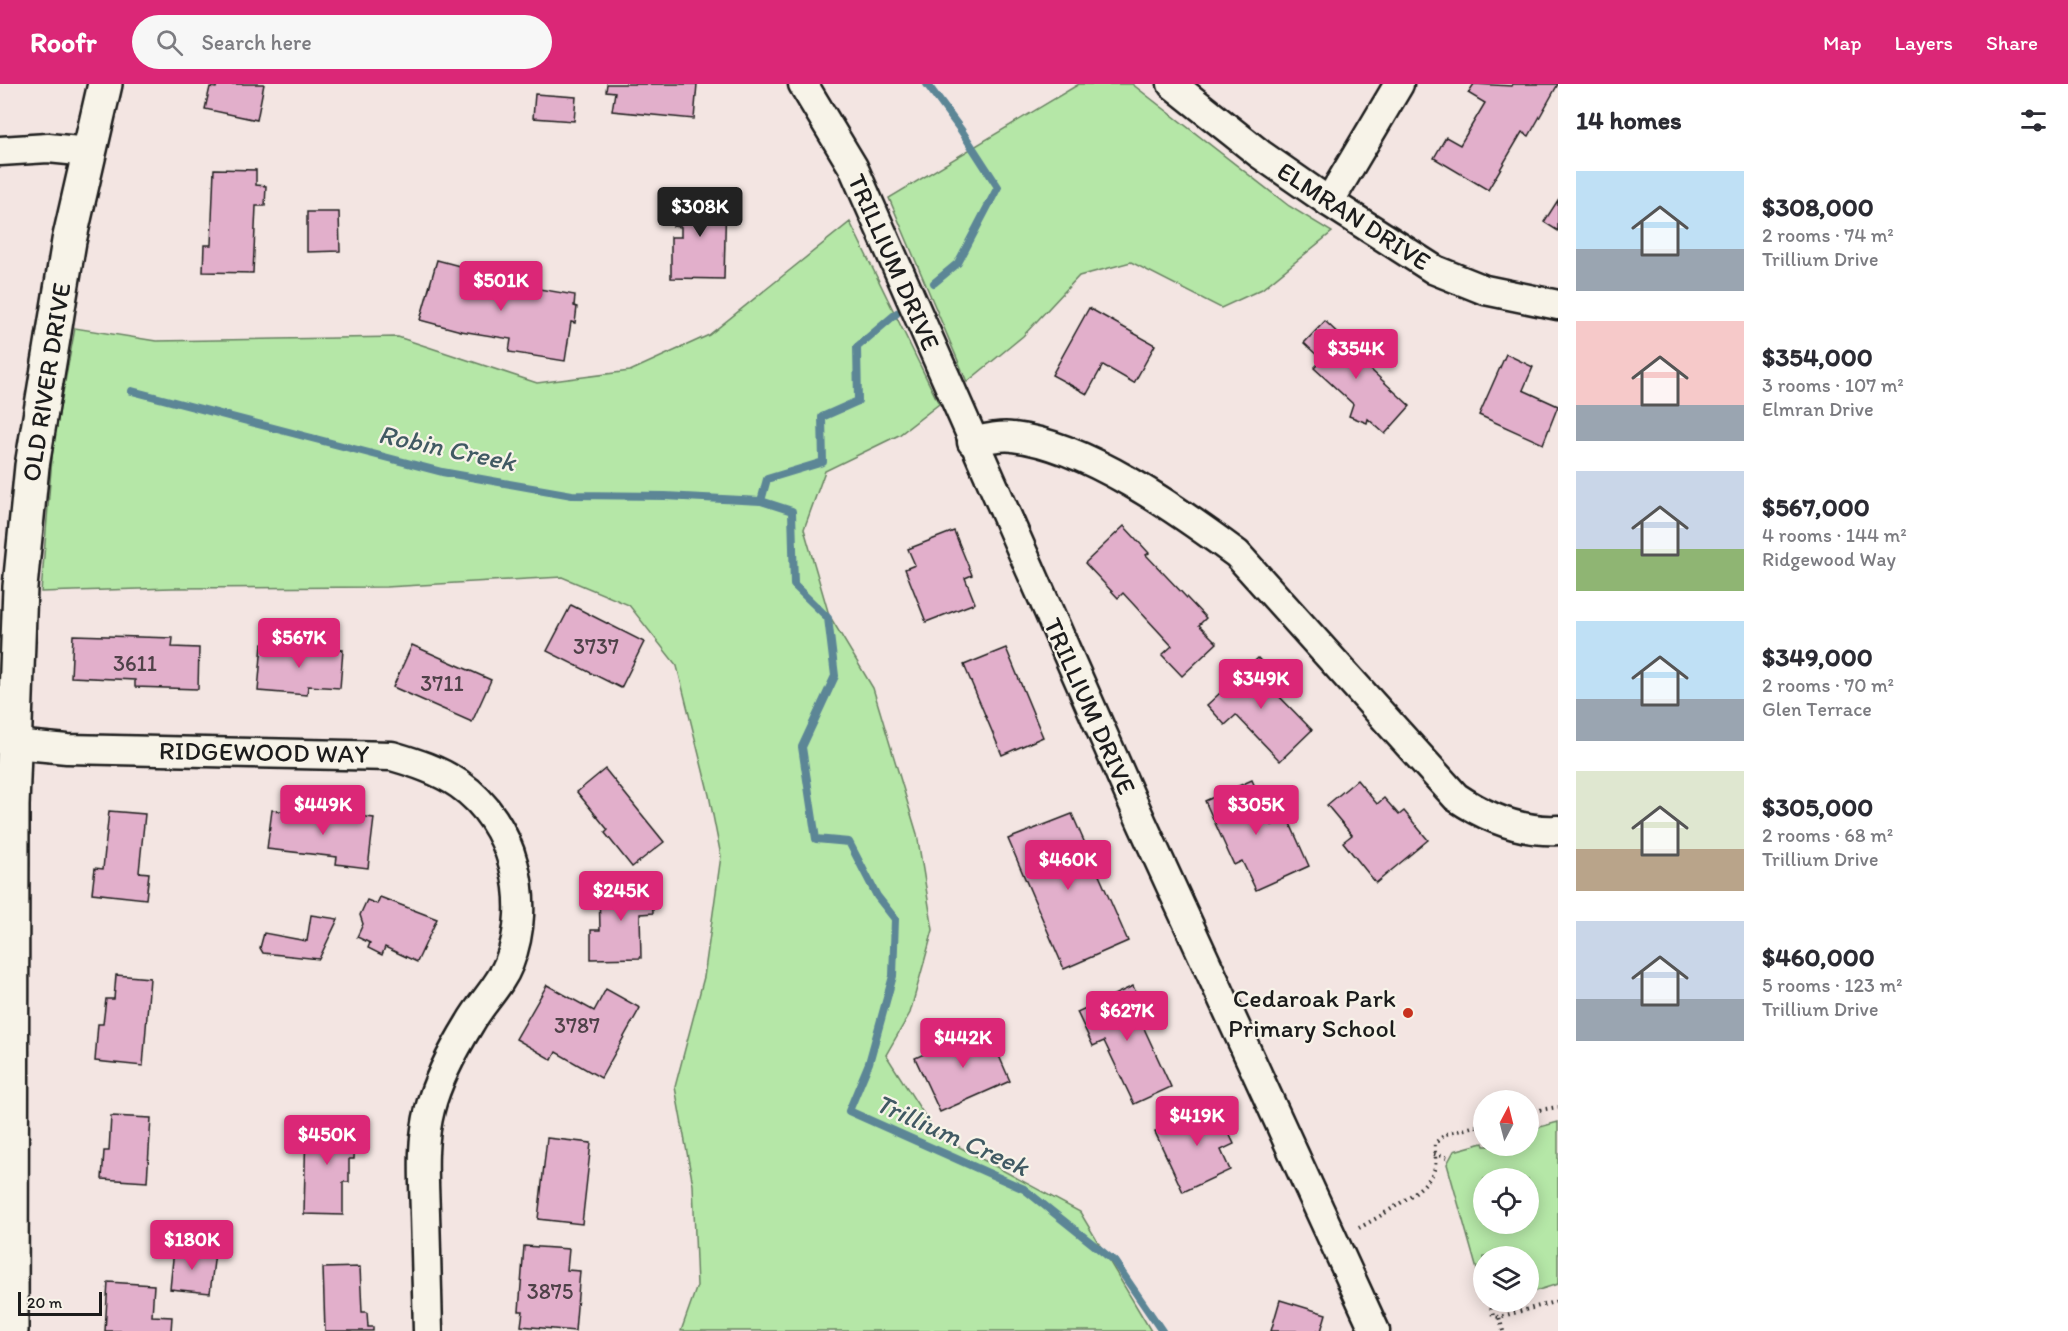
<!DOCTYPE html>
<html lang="en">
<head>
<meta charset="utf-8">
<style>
	:root { --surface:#fff; --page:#f7f7f7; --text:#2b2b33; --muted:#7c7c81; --accent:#db2777 }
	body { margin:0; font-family:Itim,sans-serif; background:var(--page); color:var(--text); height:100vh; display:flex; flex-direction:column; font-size:22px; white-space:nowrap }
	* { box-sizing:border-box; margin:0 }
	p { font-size:20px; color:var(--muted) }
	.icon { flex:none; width:33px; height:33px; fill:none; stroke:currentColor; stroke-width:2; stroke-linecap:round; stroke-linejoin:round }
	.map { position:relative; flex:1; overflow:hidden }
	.details { display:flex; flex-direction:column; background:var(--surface); width:510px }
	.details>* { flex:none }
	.needle { width:39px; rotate:7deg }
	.buttons { position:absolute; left:1473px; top:1006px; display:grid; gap:12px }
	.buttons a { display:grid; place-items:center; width:66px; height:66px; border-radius:50%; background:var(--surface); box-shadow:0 3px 15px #0003; font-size:30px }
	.scale { position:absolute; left:18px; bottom:15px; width:84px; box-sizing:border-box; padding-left:6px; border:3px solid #1c1c1c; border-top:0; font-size:16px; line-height:21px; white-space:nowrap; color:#1c1c1c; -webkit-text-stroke:4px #f7f3e8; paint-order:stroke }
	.price { position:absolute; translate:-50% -51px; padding:0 14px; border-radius:6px; background:var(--accent); color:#fff; font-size:20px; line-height:39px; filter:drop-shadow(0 2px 3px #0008) }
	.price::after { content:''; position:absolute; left:50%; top:36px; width:18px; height:14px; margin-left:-9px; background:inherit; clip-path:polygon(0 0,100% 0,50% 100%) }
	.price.selected { background:#222; color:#fff }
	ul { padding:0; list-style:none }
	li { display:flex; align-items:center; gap:18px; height:150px; padding:0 18px }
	li span { display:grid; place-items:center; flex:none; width:168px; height:120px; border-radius:0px; color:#555 }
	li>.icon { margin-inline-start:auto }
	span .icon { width:72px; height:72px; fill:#fffc; stroke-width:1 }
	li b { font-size:26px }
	h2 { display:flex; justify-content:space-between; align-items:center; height:72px; padding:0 18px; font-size:26px }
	header { display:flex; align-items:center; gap:36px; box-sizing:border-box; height:84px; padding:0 30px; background:var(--accent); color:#fff }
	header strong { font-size:28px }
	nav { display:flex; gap:33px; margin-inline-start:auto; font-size:21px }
	.search { width:420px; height:54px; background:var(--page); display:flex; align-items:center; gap:15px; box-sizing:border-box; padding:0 21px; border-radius:33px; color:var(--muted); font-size:22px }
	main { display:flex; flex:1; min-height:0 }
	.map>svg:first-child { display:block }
	.green { fill:#b5e7a7; stroke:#688262; stroke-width:1.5; fill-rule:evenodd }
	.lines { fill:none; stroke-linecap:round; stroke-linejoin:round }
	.stream { stroke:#5c8696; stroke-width:8 }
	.building { fill:#e2afcb; stroke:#1c1c1c; stroke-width:1.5 }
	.minor-casing { stroke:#1c1c1c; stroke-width:33 }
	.tertiary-casing { stroke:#1c1c1c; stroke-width:38 }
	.path { stroke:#1c1c1c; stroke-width:4; stroke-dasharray:1.5 4.5; stroke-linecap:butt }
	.minor { stroke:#f7f3e8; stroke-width:28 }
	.tertiary { stroke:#f7f3e8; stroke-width:33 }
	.poi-dot { fill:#c8321e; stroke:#f7f3e8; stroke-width:2 }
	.labels { text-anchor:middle; stroke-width:4.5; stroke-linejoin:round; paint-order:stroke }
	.number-label { font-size:22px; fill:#4e4148 }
	.street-label { font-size:26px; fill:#1c1c1c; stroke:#f7f3e8 }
	.poi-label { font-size:26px; fill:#1c1c1c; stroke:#f7f3e8; text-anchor:end }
	.water-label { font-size:27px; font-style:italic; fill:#415a63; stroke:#f7f3e8 }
</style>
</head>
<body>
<header>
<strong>Roofr</strong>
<div class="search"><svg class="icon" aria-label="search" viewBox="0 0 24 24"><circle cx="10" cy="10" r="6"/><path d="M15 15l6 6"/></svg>Search here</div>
<nav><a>Map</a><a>Layers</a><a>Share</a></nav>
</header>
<main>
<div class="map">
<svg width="1558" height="1247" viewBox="0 0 1558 1247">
	<rect width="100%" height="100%" fill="#f3e5e2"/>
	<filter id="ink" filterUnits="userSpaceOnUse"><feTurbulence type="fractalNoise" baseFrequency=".0167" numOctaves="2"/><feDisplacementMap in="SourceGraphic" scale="12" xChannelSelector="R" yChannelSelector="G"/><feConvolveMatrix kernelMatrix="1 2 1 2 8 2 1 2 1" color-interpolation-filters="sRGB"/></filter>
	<g filter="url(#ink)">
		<g class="green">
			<polygon points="1079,0 1132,0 1289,122 1332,148 1262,205 1221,224 1131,178 1079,192 1023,252 967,298 889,114"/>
			<polygon points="850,138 939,320 899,351 825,387 804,445 829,531 873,604 917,750 933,846 910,929 886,971 937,1051 1080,1128 1151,1247 681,1247 697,1202 693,1101 675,1003 704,893 721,772 709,711 677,582 629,521 562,493 386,503 172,504 41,508 53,362 75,244 156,257 398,253 537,299 630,287 709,251"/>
			<path d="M1558,1038V1200L1529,1209L1528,1173H1484L1483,1207L1447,1080L1454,1067L1483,1059L1484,1062H1528L1529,1046ZM1484,1095H1528V1140H1484Z"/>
		</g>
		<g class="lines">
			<g class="stream">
				<polyline points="927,0 961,46 998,103 958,179 934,199"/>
				<polyline points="897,229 857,263 858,317 822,333 823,378 767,395 761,417 792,427 794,501 828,534 835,592 802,663 816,755 849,758 877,812 895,835 893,892 869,979 849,1027 1024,1105 1114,1177 1162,1247"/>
				<polyline points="132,307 442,388 572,411 665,412 761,417"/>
			</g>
		</g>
		<g class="building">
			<polygon points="217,0 264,0 257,36 205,25 210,3 216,4"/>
			<polygon points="607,0 697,0 694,35 612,27 615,8 606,7"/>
			<polygon points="1474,0 1512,2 1513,0 1558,0 1529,52 1522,48 1488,106 1434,74 1446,53 1460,61 1485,19 1468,9"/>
			<polygon points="535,10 576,13 574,37 533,34"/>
			<polygon points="214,85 256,86 256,101 266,102 265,122 256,122 253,189 203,188 204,161 211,161"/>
			<polygon points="681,110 726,111 724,195 671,194 671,153 681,153 681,143 673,142 673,125 680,125"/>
			<polygon points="1558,116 1558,147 1544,138"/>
			<polygon points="307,128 339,128 340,167 307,168"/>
			<polygon points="437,176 471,185 468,199 485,204 486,196 575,211 574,222 577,223 575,239 571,238 565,277 509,268 511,255 461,247 420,236"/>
			<polygon points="1089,224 1155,261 1134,299 1103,281 1087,310 1052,291"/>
			<polygon points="1325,237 1346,257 1343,260 1410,322 1385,350 1368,335 1367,339 1349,332 1353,320 1314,284 1322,276 1304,259"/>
			<polygon points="1506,270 1533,283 1523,306 1558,322 1543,360 1479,331"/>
			<polygon points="1124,442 1149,469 1146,471 1206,534 1199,541 1217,559 1182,592 1162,571 1172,562 1123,509 1118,514 1085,479"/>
			<polygon points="954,447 972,491 965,494 975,519 926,538 905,485 915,481 908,465"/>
			<polygon points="571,521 644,558 621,604 547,567"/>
			<polygon points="73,551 173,554 172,563 199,564 198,605 135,603 135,596 71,593"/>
			<polygon points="262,560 343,566 340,604 308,602 307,611 258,607"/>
			<polygon points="412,561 491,596 472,638 393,603"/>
			<polygon points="1006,564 1043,653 1002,671 964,581"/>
			<polygon points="1258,574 1285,603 1277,610 1312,646 1280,677 1236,631 1225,641 1207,621"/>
			<polygon points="605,685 664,758 632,783 605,749 608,746 577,708"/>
			<polygon points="1252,696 1272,741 1288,735 1309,782 1256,806 1242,777 1234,781 1205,717"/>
			<polygon points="1357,696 1377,720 1384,714 1399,731 1404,727 1428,756 1376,799 1343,758 1352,751 1327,721"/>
			<polygon points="272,726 342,734 342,730 374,734 368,784 336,780 337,773 267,765"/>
			<polygon points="109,727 145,730 139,788 149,789 146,815 92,809 95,784 103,785"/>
			<polygon points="1072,730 1128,857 1064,885 1008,755"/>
			<polygon points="652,803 653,829 640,830 641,874 591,875 591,846 600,846 599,804"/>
			<polygon points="380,813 437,835 417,878 385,863 382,871 368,864 370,859 357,853 363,840 360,831 367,816 377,820"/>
			<polygon points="311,831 338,835 319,875 263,869 260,864 264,849 307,857"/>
			<polygon points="116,891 150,894 143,982 95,977 98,940 103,940 106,915 114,915"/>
			<polygon points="547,901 594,927 606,905 640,924 601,994 556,968 552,976 516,955"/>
			<polygon points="1133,902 1149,937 1142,940 1171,1003 1134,1020 1104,957 1093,962 1077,928"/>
			<polygon points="986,942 1010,997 940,1028 915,974"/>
			<polygon points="1215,1019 1234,1060 1221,1066 1230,1086 1183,1108 1155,1048"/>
			<polygon points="111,1032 151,1034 147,1098 102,1095 104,1067 109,1067"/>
			<polygon points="306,1038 355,1039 354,1075 349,1075 349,1098 343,1098 343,1131 304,1130"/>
			<polygon points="547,1054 591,1059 582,1140 538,1135"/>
			<polygon points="524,1162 569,1165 567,1186 580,1187 575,1247 521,1242 523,1227 519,1227"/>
			<polygon points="174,1165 215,1169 210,1209 170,1205"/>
			<polygon points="360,1183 362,1228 367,1228 368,1243 373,1243 373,1247 325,1247 323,1184"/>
			<polygon points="108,1198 154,1201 152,1232 172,1233 171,1247 105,1247"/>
			<polygon points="1280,1216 1326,1230 1321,1247 1271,1247"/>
		</g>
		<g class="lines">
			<g class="minor-casing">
				<g id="minor">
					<polyline points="803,0 853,83 1142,739 1375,1247"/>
					<polyline points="1172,0 1260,70 1329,118 1435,186 1485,206 1558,221"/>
					<polyline points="0,67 48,64 89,68"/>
					<polyline points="1329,118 1399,0"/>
					<path d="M972,358C985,355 1000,351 1013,353C1086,361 1179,427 1237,470L1456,713C1487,734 1520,748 1558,746"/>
					<path d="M14,660L67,665L392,672C416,679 438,686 459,700C514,738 533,818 509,879C500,902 482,918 470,939C454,965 437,997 430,1025C421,1059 424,1095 425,1129C426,1168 427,1208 428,1247"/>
				</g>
			</g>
			<g class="tertiary-casing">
				<polyline id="tertiary" points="11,1247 12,722 20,503 32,382 69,157 105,0"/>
			</g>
			<g class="path">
				<polyline points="1528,1028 1558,1023"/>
				<polyline points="1434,1070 1450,1074"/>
				<path d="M1359,1144C1377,1134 1427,1106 1434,1087C1437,1080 1434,1067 1435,1059L1446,1050L1484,1040"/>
				<polyline points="1490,1218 1493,1232 1499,1233"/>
				<polyline points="1503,1247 1499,1233 1558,1217"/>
			</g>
			<use href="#minor" class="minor"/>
			<use href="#tertiary" class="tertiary"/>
		</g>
	</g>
	<circle class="poi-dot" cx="1408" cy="929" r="6"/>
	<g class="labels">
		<g class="number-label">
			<text x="596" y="570">3737</text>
			<text x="135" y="587">3611</text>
			<text x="442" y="607">3711</text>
			<text x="577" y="949">3787</text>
			<text x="550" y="1215">3875</text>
		</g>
		<g class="street-label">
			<text transform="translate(1354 132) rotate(33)" y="9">ELMRAN DRIVE</text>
			<text transform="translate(894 178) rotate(66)" y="9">TRILLIUM DRIVE</text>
			<text transform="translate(46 298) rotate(-81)" y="9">OLD RIVER DRIVE</text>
			<text transform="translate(1090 622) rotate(66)" y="9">TRILLIUM DRIVE</text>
			<text transform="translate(264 668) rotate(1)" y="9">RIDGEWOOD WAY</text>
		</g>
		<g class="poi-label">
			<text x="1396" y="923">Cedaroak Park<tspan x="1396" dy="30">Primary School</tspan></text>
		</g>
		<g class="water-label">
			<text transform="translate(447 364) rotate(12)" y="9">Robin Creek</text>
			<text transform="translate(952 1051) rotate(24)" y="9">Trillium Creek</text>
		</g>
	</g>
</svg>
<div class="buttons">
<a><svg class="needle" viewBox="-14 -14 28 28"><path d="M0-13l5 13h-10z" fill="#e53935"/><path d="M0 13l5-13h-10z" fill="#7c7c81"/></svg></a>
<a><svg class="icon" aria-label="locate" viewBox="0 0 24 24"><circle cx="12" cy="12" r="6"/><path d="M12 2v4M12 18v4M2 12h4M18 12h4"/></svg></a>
<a><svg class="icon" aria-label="layers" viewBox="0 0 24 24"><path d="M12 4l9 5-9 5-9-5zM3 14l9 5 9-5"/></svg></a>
</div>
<div class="scale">20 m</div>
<b class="price selected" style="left:700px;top:154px">$308K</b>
<b class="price" style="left:501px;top:228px">$501K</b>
<b class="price" style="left:1356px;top:296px">$354K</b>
<b class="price" style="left:299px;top:585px">$567K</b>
<b class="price" style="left:1261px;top:626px">$349K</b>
<b class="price" style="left:323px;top:752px">$449K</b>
<b class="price" style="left:1256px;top:752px">$305K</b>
<b class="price" style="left:1068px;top:807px">$460K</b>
<b class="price" style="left:621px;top:838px">$245K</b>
<b class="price" style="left:1127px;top:958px">$627K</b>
<b class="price" style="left:963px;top:985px">$442K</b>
<b class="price" style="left:1197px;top:1063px">$419K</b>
<b class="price" style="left:327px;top:1082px">$450K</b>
<b class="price" style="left:192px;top:1187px">$180K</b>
</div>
<section class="details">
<h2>14 homes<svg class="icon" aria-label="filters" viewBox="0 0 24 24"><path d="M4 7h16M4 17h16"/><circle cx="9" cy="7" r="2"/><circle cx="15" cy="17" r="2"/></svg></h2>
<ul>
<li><span style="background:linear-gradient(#bfe0f5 65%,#9aa5b1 0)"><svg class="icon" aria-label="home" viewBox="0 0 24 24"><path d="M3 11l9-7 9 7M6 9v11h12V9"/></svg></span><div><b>$308,000</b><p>2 rooms · 74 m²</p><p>Trillium Drive</p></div></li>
<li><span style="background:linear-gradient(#f6c9c9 70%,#9aa5b1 0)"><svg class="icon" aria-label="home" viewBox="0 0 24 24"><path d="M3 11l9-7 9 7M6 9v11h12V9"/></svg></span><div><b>$354,000</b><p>3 rooms · 107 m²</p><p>Elmran Drive</p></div></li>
<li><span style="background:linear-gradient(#c9d6e8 65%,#8fb573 0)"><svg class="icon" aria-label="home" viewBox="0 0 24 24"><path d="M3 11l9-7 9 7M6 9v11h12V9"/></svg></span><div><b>$567,000</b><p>4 rooms · 144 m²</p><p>Ridgewood Way</p></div></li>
<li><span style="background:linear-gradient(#bfe0f5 65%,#9aa5b1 0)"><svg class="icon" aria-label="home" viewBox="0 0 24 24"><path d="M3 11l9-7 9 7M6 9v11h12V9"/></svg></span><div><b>$349,000</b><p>2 rooms · 70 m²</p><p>Glen Terrace</p></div></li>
<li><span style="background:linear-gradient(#dfe7d0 65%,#b9a48a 0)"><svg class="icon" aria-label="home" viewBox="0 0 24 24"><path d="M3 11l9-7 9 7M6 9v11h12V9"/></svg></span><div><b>$305,000</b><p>2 rooms · 68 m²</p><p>Trillium Drive</p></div></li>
<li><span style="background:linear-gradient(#c9d6e8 65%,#9aa5b1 0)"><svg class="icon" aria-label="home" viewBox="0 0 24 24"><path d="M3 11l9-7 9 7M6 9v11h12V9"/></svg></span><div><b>$460,000</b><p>5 rooms · 123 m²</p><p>Trillium Drive</p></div></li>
</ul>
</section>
</main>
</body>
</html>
